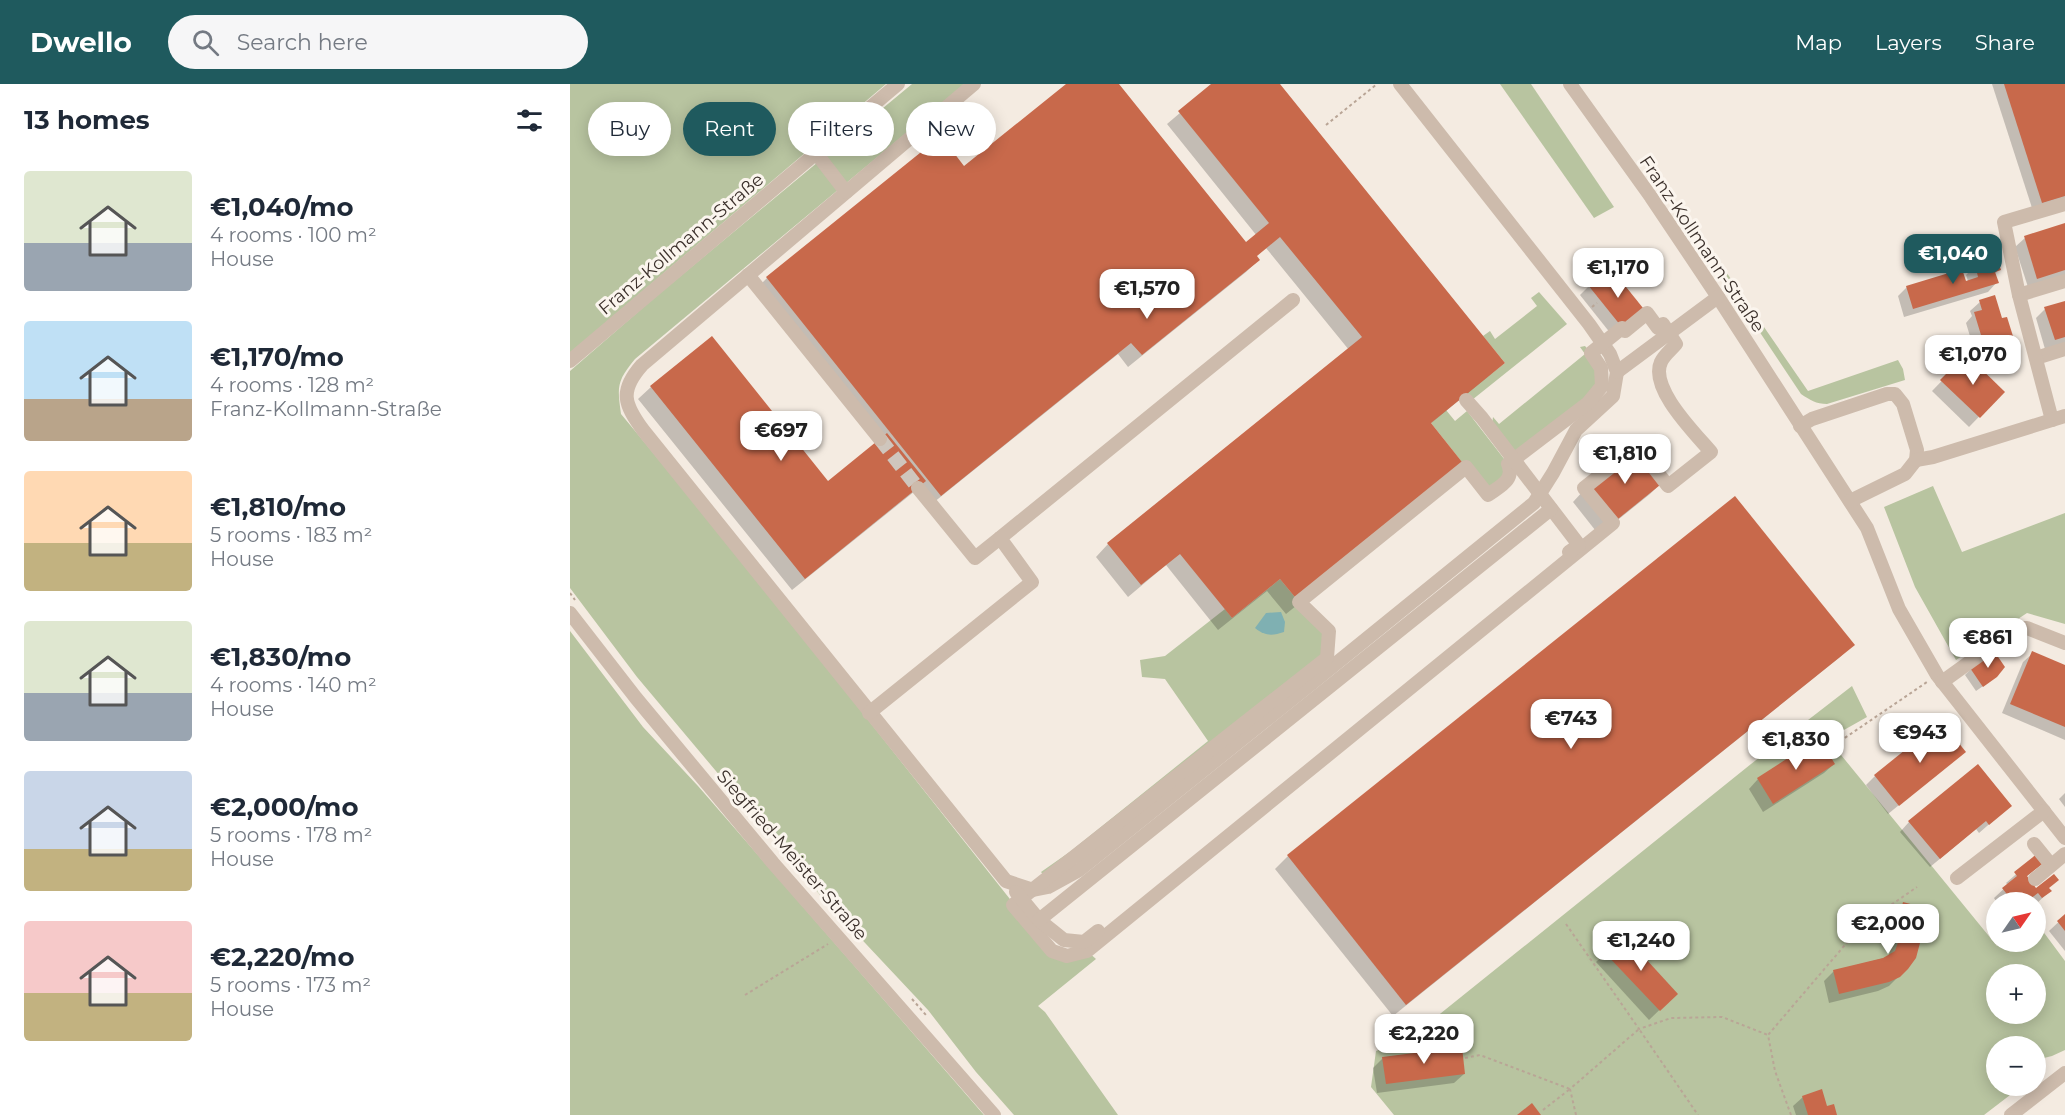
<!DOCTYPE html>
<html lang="en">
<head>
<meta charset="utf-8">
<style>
	:root { --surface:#fff; --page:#f6f6f7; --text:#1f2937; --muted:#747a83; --accent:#1f5a5e }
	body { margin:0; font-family:Montserrat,sans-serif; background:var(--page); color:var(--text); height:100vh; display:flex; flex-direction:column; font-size:22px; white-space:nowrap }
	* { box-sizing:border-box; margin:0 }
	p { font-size:20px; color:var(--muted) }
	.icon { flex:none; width:33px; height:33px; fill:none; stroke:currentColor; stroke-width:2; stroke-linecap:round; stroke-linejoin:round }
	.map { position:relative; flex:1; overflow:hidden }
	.side { display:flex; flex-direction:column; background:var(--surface); width:570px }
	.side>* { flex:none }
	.hud { position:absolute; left:18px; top:18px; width:570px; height:54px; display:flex; gap:12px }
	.needle { width:39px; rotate:56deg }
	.buttons { position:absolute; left:1416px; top:808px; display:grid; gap:12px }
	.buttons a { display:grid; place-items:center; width:60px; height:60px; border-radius:50%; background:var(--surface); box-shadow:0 3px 15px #0003; font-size:30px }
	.price { position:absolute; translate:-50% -51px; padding:0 14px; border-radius:12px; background:#fff; color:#222; font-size:20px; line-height:39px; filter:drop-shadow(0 2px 3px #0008) }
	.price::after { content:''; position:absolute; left:50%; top:36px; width:18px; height:14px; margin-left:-9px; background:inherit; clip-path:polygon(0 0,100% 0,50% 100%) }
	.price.current { background:var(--accent); color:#fff }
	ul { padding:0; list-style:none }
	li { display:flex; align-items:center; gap:18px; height:150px; padding:0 24px }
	li span { display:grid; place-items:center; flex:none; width:168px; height:120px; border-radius:6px; color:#555 }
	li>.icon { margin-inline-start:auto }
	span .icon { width:72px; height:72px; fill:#fffc; stroke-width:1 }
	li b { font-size:26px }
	h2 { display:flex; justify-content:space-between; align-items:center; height:72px; padding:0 24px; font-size:26px }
	.pill { padding:0 21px; border-radius:27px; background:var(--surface); box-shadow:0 3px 15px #0003; font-size:21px; line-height:54px }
	.pill.current { background:var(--accent); color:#fff }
	header { display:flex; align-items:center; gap:36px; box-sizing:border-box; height:84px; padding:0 30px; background:var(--accent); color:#fff }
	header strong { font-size:28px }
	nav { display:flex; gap:33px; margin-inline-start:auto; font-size:21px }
	.search { width:420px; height:54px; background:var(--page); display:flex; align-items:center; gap:15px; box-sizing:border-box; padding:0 21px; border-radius:33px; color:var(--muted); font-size:22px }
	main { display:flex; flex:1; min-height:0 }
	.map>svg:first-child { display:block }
	.green { fill:#b8c4a0; fill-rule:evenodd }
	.water { fill:#7fb0b2 }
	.shadow { fill:#0003 }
	.building { fill:#c8694b }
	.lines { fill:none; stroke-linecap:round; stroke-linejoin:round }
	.minor-tunnel { stroke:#cfc6bd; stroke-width:14; stroke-dasharray:14 7; stroke-linecap:butt }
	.path { stroke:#b9a596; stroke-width:2; stroke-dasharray:3 3; stroke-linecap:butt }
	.minor { stroke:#cdbbac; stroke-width:14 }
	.labels { text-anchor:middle; stroke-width:6; stroke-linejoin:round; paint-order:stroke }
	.street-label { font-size:18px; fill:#3b302b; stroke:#fbf5ee }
</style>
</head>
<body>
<header>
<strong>Dwello</strong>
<div class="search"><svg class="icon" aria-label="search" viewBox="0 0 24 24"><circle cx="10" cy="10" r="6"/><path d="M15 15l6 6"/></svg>Search here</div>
<nav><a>Map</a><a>Layers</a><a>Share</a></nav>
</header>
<main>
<section class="side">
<h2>13 homes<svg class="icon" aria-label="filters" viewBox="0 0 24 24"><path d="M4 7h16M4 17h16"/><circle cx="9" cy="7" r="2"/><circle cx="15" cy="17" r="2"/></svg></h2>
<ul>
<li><span style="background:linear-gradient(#dfe7d0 60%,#9aa5b1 0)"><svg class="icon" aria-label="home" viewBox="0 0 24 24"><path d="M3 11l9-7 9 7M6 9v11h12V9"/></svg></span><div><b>€1,040/mo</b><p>4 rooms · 100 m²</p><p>House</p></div></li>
<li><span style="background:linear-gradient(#bfe0f5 65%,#b9a48a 0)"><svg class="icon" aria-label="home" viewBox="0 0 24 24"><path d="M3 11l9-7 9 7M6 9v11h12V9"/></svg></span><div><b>€1,170/mo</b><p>4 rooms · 128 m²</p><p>Franz-Kollmann-Straße</p></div></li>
<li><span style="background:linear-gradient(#ffd9b3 60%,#c2b280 0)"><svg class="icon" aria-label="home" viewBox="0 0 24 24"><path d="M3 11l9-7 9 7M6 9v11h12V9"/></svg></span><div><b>€1,810/mo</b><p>5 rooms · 183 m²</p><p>House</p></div></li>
<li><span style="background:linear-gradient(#dfe7d0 60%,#9aa5b1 0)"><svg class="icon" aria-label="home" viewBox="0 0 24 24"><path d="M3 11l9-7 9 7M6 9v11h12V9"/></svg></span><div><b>€1,830/mo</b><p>4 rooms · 140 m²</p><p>House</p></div></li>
<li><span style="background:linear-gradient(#c9d6e8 65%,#c2b280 0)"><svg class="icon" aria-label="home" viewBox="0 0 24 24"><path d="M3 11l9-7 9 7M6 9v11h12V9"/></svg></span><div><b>€2,000/mo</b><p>5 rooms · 178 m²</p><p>House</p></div></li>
<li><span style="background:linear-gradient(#f6c9c9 60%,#c2b280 0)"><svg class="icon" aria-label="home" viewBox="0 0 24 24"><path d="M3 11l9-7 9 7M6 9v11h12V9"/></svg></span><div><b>€2,220/mo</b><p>5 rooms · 173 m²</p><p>House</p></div></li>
</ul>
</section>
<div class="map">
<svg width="1495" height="1031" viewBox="0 0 1495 1031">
	<rect width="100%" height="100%" fill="#f4ebe1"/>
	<g class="green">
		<polygon points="0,0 316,0 0,269"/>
		<path d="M342,0H395L65,275C47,297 47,302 51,330L166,469L481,867H517L526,875L468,922L475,928L548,1031H444L406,988L358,926L250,811L67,593L0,504V287L84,214Z"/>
		<polygon points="930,0 961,0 1044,123 1024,134"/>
		<path d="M1119,134L1238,307L1328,276L1333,285L1335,296L1257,320C1246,320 1240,316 1231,310L1115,136Z"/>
		<polygon points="969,208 997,240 902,316 897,309 935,279 913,252 920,247 925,255 967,222 961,214"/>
		<polygon points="1015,262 1021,269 1032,302 946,368 922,341 923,333 929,340 1015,270 1010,263"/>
		<polygon points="876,326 885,337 897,327 938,380 941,386 918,411 861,339"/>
		<polygon points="1363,402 1392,468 1495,429 1495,540 1457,529 1386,576 1345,503 1314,423"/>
		<polygon points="710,495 729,518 759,547 757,574 477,795 471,788 501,767 638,657 595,595 572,593 570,576 595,572 655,525 662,534"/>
		<polygon points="0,547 73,643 128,702 414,1031 0,1031"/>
		<path d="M1282,602L1297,633L1258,655L1427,862L1432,858H1466V838L1495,877V966L1482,972L1466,976V963H1426V1002H1449L1444,1008L1414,1031H824L801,1003L806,967L840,954L1181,680ZM1426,891H1466V930H1426Z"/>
	</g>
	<path class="water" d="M711,528L715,538L714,548C702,552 695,552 685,544L696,529Z"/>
	<g class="shadow">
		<polygon points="499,0 547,0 676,160 687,152 597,40 644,0 708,0 933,279 920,291 860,340 882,396 716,530 697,507 648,546 596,481 558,513 526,473 538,460 779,266 696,164 685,172 688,176 676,188 558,283 548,270 358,423 345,407 222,506 68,315 81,303 258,399 307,359 184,207 197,194 370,55 394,84"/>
		<polygon points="1422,0 1495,0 1495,117 1463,127"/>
		<polygon points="1495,141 1495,192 1458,203 1445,163 1455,154"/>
		<polygon points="1405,182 1429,186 1424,190 1427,198 1418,208 1334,233 1328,212 1337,203 1395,199 1398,197 1396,191"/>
		<polygon points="1019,202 1075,229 1045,255 1010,211"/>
		<polygon points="1410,218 1431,236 1445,265 1436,274 1409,282 1396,239 1402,232 1400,227"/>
		<polygon points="1495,218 1495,259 1475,265 1466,234 1475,225"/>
		<polygon points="1396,272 1433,308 1399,343 1362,307"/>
		<polygon points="1093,397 1080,410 1029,451 1003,418 1015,405"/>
		<polygon points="1165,414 1283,561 1270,573 823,932 705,785 718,772"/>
		<polygon points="1463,569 1495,582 1495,656 1432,629 1453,578"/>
		<polygon points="1401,585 1419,598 1406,607 1395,591"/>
		<polygon points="1249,656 1264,680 1254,689 1193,728 1179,705 1188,695"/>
		<polygon points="1394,668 1318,730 1296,701 1305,692"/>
		<polygon points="1495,709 1495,723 1489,715"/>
		<polygon points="1440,722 1409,749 1406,745 1360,783 1330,748 1339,738"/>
		<polygon points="1468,771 1473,778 1456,793 1466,806 1478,805 1480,807 1466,820 1458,817 1456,819 1427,819 1424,814 1438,801 1436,799"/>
		<polygon points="1334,820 1337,884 1319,902 1308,907 1259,919 1254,897 1264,887 1318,873 1324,857 1317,855 1324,829"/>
		<polygon points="1495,832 1495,867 1479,847"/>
		<polygon points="1053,853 1106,910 1079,936 1026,878"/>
		<polygon points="813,974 894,990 884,999 807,1009 803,984"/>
		<polygon points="1233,1013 1256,1024 1266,1031 1226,1031 1223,1022"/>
	</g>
	<g class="building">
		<polygon points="496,0 549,0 676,158 699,139 608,27 641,0 710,0 935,279 861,339 896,383 729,518 710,495 662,534 610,470 571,501 537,459 792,253 710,153 687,172 690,176 572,271 561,259 371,412 196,193 371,52 394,82"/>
		<polygon points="1434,0 1495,0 1495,112 1472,119"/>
		<polygon points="1495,139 1495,186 1467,195 1454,152"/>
		<polygon points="1427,174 1431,186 1425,188 1429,199 1343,225 1336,202 1392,185 1396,197 1408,193 1405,180"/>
		<polygon points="1040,183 1077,229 1055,247 1018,201"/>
		<polygon points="1425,211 1432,234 1437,233 1447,265 1418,274 1404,228 1412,226 1409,216"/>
		<polygon points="1495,217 1495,253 1485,256 1474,223"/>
		<polygon points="142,252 258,397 317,349 356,397 235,495 80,302"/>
		<polygon points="1396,270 1435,308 1410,334 1370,296"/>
		<polygon points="1067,362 1095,397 1043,439 1014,404"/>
		<polygon points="1165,412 1285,561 836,921 717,771"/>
		<polygon points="1424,567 1435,583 1427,593 1413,603 1400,584"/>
		<polygon points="1462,567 1495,581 1495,643 1440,620"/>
		<polygon points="1371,637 1396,668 1329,722 1304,691"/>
		<polygon points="1249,654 1265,680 1203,720 1187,694"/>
		<polygon points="1408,680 1442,722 1419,741 1416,737 1370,775 1338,737"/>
		<polygon points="1468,769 1475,778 1457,792 1466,804 1484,790 1489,796 1479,804 1482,807 1472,814 1468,809 1455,819 1444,819 1432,804 1447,792 1444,788"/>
		<polygon points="1333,818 1359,825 1346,874 1338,885 1330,893 1319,898 1269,910 1263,886 1313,874 1325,867 1332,847 1326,845"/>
		<polygon points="1495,830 1495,847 1487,837"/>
		<polygon points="1053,850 1108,910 1090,927 1034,868"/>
		<polygon points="892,963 895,990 816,1000 812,973"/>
		<polygon points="1252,1005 1257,1022 1264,1020 1267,1031 1238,1031 1232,1012"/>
		<polygon points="962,1019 971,1031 947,1031"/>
	</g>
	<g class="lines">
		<polyline class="minor-tunnel" points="310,355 348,404"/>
		<g class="path">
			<polyline points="756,41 807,0"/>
			<polyline points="1022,223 1027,219"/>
			<polyline points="0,509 5,516"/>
			<polyline points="1260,664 1357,598"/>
			<polyline points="996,840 1069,945 1101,934 1152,933 1198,951"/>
			<polyline points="175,911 258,860"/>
			<polyline points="342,915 356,931"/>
			<polyline points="895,974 910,971 1000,1005"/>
			<polyline points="973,1026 1000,1005"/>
			<polyline points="1006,1031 1000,1005 1069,945 1128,1031"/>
			<polyline points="1221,1031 1205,987 1198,951 1292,841 1347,803"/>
		</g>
		<g class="minor">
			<path d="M404,0L72,281C49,307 54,320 73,346L436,797L463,806L478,803L509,786L742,599L964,419L983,389L1006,346L1043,312L1047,288L1040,270L1019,240L830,0"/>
			<polyline points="1000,0 1081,113 1148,213 1297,444 1329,525 1367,591 1495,754"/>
			<polyline points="246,69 276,108"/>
			<polyline points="178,191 310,355"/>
			<polyline points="1449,211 1495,197"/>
			<path d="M1077,229L1088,244L1093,240L1106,260C1102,265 1094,271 1091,278C1079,304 1125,349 1141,368L1098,402L1067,362L1014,404L1043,439L517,867L497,872L482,867L443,821L757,574L759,547L729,518L896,383L918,411C930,402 945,396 938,380L1018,319L1032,302L1031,284L1021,269L1052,244L1055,247Z"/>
			<polyline points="1466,274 1495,265"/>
			<polyline points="0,277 328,0"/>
			<polyline points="1047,288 1148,213"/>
			<polyline points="896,316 912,334 1009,461 999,468"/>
			<polyline points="1482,336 1449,211 1434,138 1495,120"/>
			<polyline points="1230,342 1242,335 1317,310 1325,310 1333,320 1347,366 1346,376 1335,390 1280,417"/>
			<polyline points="1346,376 1363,373 1495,332"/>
			<polyline points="348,404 405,474 430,454"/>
			<polyline points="0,529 66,614 203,779 424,1031"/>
			<polyline points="1372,598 1447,544 1457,544 1495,559"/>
			<polyline points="299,629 462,498 430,454 723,216"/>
			<polyline points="1464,760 1481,781"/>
			<polyline points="1387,794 1474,727"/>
			<polyline points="1465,795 1495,770"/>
			<polyline points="446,808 469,836 494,856 514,858 528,847"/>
			<polyline points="469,836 981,425"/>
			<polyline points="1441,1031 1495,989"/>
		</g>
	</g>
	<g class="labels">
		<g class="street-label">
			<text transform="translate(111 160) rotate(-40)" y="6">Franz-Kollmann-Straße</text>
			<text transform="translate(1132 160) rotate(56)" y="6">Franz-Kollmann-Straße</text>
			<text transform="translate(222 771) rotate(49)" y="6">Siegfried-Meister-Straße</text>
		</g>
	</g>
</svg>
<div class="buttons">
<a><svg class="needle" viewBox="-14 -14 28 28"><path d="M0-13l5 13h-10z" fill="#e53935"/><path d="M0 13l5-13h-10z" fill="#747a83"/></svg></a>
<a>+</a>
<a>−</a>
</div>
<b class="price current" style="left:1383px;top:201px">€1,040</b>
<b class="price" style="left:1048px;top:215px">€1,170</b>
<b class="price" style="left:577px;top:236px">€1,570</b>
<b class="price" style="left:1403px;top:302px">€1,070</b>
<b class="price" style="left:211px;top:378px">€697</b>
<b class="price" style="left:1055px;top:401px">€1,810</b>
<b class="price" style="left:1418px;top:585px">€861</b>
<b class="price" style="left:1001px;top:666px">€743</b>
<b class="price" style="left:1350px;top:680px">€943</b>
<b class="price" style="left:1226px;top:687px">€1,830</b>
<b class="price" style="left:1318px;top:871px">€2,000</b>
<b class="price" style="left:1071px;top:888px">€1,240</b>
<b class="price" style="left:854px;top:981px">€2,220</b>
<div class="hud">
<a class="pill">Buy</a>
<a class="pill current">Rent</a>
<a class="pill">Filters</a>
<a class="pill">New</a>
</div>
</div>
</main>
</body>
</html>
